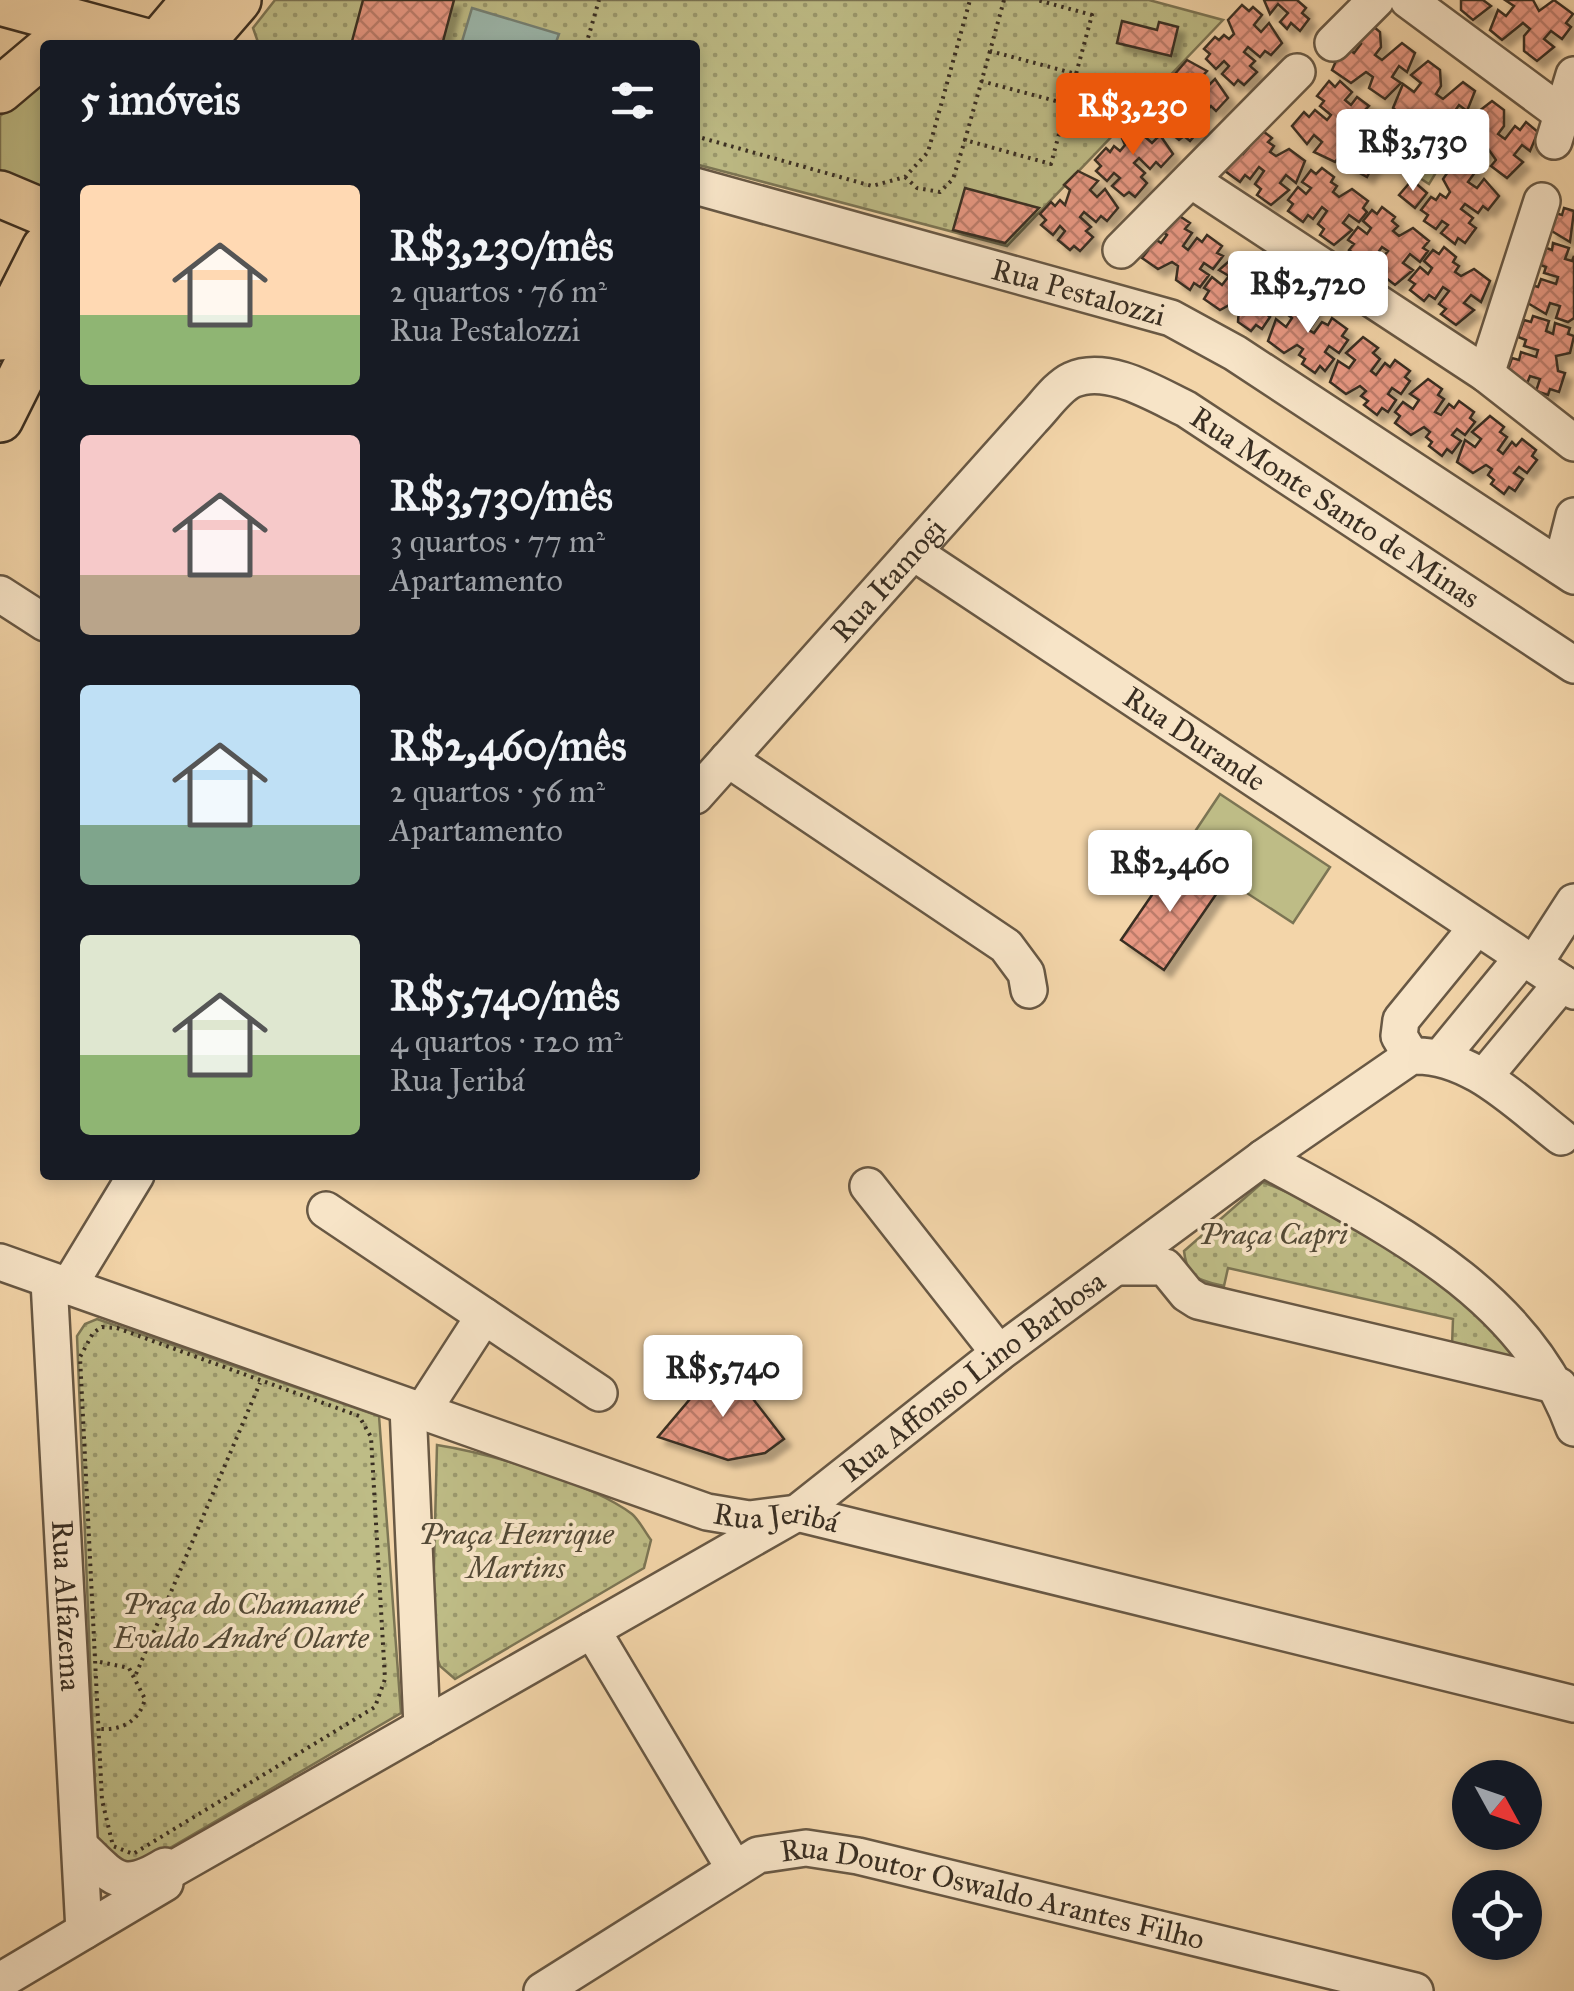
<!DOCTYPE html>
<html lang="pt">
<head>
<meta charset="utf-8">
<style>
	:root { --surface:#171b24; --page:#242831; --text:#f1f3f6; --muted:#9ea1a6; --accent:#ea580c }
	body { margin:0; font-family:"IM FELL Great Primer",serif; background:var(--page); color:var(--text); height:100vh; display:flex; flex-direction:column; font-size:38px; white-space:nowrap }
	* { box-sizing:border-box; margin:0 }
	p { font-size:32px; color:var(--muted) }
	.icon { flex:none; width:55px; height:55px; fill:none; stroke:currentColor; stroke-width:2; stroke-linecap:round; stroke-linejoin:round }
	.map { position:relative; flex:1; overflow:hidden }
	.sheet { position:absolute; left:40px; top:40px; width:660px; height:1140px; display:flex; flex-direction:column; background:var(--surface); border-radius:10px; box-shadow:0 5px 15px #0003 }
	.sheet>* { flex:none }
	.needle { width:65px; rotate:130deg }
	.fabs { position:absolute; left:1452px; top:1760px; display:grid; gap:20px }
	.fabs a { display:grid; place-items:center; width:90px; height:90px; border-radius:50%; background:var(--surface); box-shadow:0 5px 15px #0003; font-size:50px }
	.price { position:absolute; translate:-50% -85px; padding:0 22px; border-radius:10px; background:#fff; color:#222; font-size:32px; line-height:65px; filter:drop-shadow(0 2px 5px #0008) }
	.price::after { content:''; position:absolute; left:50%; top:60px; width:30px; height:22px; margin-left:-15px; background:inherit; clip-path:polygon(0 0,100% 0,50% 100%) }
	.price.current { background:var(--accent); color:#fff }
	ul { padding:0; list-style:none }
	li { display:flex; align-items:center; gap:30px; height:250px; padding:0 40px }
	li span { display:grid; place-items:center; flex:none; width:280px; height:200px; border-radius:10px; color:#555 }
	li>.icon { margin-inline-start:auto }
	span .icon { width:120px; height:120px; fill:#fffc; stroke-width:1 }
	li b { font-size:42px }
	h2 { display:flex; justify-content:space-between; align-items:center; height:120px; padding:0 40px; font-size:42px }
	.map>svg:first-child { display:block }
	.grass { fill:#bebc86; stroke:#7c7554; stroke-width:2.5 }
	.park { fill:url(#park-dots); stroke:#7c7554; stroke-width:2.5 }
	.water { fill:#9cb8ad; stroke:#748175; stroke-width:2.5 }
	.building { fill:url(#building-cross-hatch); stroke:#392e22; stroke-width:2.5; filter:url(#shadow) }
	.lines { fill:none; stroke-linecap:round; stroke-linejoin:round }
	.minor-casing { stroke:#685844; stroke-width:40 }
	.major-casing { stroke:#392e22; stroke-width:50 }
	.path { stroke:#392e22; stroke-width:4; stroke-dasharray:2.5 5; stroke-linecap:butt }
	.minor { stroke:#f7e4c7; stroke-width:35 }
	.major { stroke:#f3d5a9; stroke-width:45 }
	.labels { text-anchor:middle; stroke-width:8; stroke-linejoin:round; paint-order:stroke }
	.street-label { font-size:30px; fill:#392e22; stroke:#f7e4c7 }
	.park-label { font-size:30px; font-style:italic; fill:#544a36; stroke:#f7e4c7 }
</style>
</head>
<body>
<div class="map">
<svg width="1574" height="1991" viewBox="0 0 1574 1991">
	<defs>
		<pattern id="park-dots" width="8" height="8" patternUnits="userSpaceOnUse" patternTransform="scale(2.5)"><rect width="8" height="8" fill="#bebc86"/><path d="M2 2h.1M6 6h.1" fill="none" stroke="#9b996d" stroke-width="1.8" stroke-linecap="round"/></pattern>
		<pattern id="building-cross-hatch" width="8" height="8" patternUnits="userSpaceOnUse" patternTransform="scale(2.5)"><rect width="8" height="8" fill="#e89883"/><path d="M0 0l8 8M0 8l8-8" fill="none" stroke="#bd7c6b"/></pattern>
		<filter id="shadow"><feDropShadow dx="7" dy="7" stdDeviation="2.5" flood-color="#0004"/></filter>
	</defs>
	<rect width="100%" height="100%" fill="#f3d5a9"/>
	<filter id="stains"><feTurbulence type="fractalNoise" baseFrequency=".002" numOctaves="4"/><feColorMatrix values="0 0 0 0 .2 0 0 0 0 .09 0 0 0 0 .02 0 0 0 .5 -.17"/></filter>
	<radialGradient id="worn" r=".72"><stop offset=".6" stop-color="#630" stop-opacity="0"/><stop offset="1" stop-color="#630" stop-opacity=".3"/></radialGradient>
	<g class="grass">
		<polygon points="45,79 45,197 0,178 0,116"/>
		<polygon points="1389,115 1448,153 1429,184 1369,145"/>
		<polygon points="1220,794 1330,867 1293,923 1182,851"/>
	</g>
	<g class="park">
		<polygon points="275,0 1149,0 1223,20 1007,246 695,164 695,45 259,45 253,28"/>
		<path d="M1263,1182L1341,1215L1459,1296L1522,1360L1452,1346L1453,1319L1228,1268L1224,1286C1199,1280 1187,1279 1184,1251Z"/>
		<polygon points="97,1319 379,1416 401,1713 163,1852 122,1867 102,1852 97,1835 77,1336 85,1324"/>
		<path d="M437,1445C488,1453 591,1483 632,1514C639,1520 645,1532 651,1540L644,1568L455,1679L440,1666L432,1644Z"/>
	</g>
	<polygon class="water" points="472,8 559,34 555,45 461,45"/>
	<g class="building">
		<polygon points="363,0 454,0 442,45 351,45"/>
		<polygon points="1264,0 1297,0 1306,8 1302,13 1309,19 1300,31 1291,23 1287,29 1280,22 1288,13 1278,4 1270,14"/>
		<polygon points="1461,0 1483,0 1491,6 1473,20 1461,10"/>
		<polygon points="1505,0 1533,0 1539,11 1554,0 1573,14 1566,23 1571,27 1562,39 1551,31 1544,39 1554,47 1537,61 1524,51 1524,36 1530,29 1523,23 1502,40 1490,30 1498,10 1506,16 1514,6"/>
		<polygon points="1242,5 1249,11 1253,7 1262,15 1254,25 1261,32 1269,23 1282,43 1271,55 1265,51 1260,57 1248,47 1244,52 1255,61 1250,66 1257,72 1244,85 1238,80 1234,85 1222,74 1229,66 1224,61 1216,69 1206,59 1210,54 1204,49 1215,37 1219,40 1224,35 1229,39 1234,34 1228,20"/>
		<polygon points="1122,21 1157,30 1159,22 1178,27 1171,56 1117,43"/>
		<polygon points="1368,22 1380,32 1381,47 1375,55 1382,60 1402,43 1415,53 1407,72 1399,66 1392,77 1401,83 1385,99 1369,88 1373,77 1366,72 1351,83 1332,70 1343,45 1354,53 1361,44 1351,36"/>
		<polygon points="1187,60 1207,71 1199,80 1207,87 1215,79 1228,98 1216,111 1211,106 1205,113 1194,102 1189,107 1200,117 1196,121 1202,127 1190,141 1184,136 1179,140 1167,130 1174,122 1169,117 1162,125 1151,115 1156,110 1150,104 1160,92 1165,96 1169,90 1175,95 1180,89 1174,75"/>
		<polygon points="1428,61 1440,70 1441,86 1436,94 1443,99 1463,82 1475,91 1467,111 1459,105 1452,115 1461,122 1445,138 1429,127 1433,116 1427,111 1411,123 1393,108 1403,84 1414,92 1421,83 1411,75"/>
		<polygon points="1329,81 1335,87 1340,81 1352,92 1345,100 1351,105 1357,97 1369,106 1364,111 1371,117 1360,129 1346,127 1341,132 1348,146 1335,162 1314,152 1322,142 1314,135 1307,144 1292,126 1304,112 1309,117 1315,110 1327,120 1331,115 1320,106 1324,101 1317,96"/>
		<polygon points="1492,101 1504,110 1504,126 1498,134 1505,139 1515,126 1520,130 1526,122 1538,132 1530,151 1522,145 1514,155 1523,162 1507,178 1491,166 1496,160 1489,150 1474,162 1455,147 1466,123 1477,132 1484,122 1474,115"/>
		<polygon points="1132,117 1153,127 1144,136 1152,143 1160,135 1173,154 1161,167 1156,162 1150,169 1139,158 1134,163 1145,173 1141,177 1147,183 1135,197 1129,192 1124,196 1112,186 1120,178 1114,173 1107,181 1096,171 1101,166 1095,160 1106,148 1110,152 1114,146 1120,151 1125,145 1119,131"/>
		<polygon points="1259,128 1272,138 1268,142 1274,146 1270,152 1276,156 1289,149 1305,161 1296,183 1286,175 1280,183 1289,190 1271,205 1257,195 1261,189 1255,184 1264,171 1259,167 1250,179 1245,175 1240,182 1225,171 1235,147 1243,154 1248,148 1239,142"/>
		<polygon points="1358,150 1376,160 1367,177 1349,167"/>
		<polygon points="1454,163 1462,168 1465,163 1476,171 1468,182 1477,188 1484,179 1499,196 1488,210 1483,206 1478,213 1465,204 1461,209 1473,218 1469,223 1476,228 1465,243 1458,238 1455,244 1441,233 1448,225 1442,221 1436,229 1424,221 1428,215 1421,210 1431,197 1436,200 1440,194 1446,198 1450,192 1443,179"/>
		<polygon points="1322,168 1334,177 1331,182 1337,186 1333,192 1339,197 1352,189 1368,201 1363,208 1367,212 1359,222 1349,215 1343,223 1352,230 1334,245 1320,235 1324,229 1318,224 1327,211 1322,207 1313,219 1308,215 1303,222 1288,211 1293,204 1288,200 1298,187 1306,194 1311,188 1302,182 1311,170 1316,174"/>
		<polygon points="1078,171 1098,181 1090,190 1097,197 1105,189 1118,208 1107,221 1101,216 1096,222 1084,212 1080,217 1091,227 1086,231 1093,237 1080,251 1074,246 1070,250 1058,240 1065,231 1060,226 1053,235 1041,225 1046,220 1040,214 1051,202 1055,206 1060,200 1065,205 1070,190 1064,185"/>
		<polygon points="1412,180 1427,193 1415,208 1399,195"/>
		<polygon points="965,188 1039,208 1005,243 953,230"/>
		<polygon points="1382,207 1395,217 1392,221 1398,226 1393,231 1399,236 1413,228 1429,241 1423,248 1428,251 1420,262 1410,254 1403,263 1413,270 1395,285 1381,274 1385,268 1378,263 1388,251 1382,247 1374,258 1368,255 1363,261 1349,250 1354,244 1348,240 1358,227 1367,234 1371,228 1363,221 1372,210 1377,214"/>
		<polygon points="1564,208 1574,211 1570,242 1550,230 1555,213 1562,215"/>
		<polygon points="1175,213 1190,223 1185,229 1192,233 1183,246 1188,250 1197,238 1202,242 1207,235 1222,246 1217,253 1223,256 1213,269 1204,263 1200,269 1209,275 1200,287 1194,283 1190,290 1176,280 1178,266 1172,262 1158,269 1142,258 1148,250 1143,247 1151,236 1161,243 1167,235 1158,228"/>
		<polygon points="1553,243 1569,248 1565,259 1572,261 1574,256 1574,318 1568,322 1556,318 1560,306 1550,303 1546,314 1526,302 1532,285 1538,287 1541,279 1556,284 1558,277 1544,273 1546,267 1538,264 1544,247 1552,250"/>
		<polygon points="1444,247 1456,257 1453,262 1459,266 1455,272 1461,276 1474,269 1490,281 1481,302 1471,295 1464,303 1474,310 1456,325 1441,314 1446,309 1439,304 1449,291 1443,287 1435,299 1429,295 1424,301 1410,290 1415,284 1409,280 1420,267 1428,274 1432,268 1424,261 1433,250 1439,254"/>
		<polygon points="1237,254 1251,264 1247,270 1254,275 1245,287 1250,291 1258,280 1263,283 1269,276 1283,287 1279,294 1284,298 1274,311 1266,305 1261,310 1270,317 1262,329 1256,325 1251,331 1238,322 1239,307 1233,303 1220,310 1204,299 1209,291 1204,288 1212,277 1222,285 1229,276 1219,270"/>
		<polygon points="1301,296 1315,306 1311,312 1318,317 1309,330 1314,333 1322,322 1328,325 1332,318 1347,329 1342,336 1348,340 1339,353 1329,346 1325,352 1334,359 1325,371 1320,366 1315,373 1302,364 1305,359 1299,355 1303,349 1297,345 1284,353 1268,341 1276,319 1286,327 1292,318 1283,311"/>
		<polygon points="1533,316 1549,321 1546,331 1553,334 1555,323 1570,328 1568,334 1574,336 1570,353 1556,356 1558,371 1565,373 1559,392 1550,389 1548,395 1536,391 1540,379 1530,376 1526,386 1506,375 1512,358 1519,360 1521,352 1536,357 1538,350 1524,346 1526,340 1518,337 1524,320 1531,322"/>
		<polygon points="1363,337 1378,348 1373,353 1380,359 1371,371 1376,375 1385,363 1390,367 1395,360 1410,371 1405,377 1410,381 1401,394 1392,388 1388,394 1396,400 1388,412 1382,408 1377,415 1364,405 1368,401 1361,396 1366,391 1360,386 1346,394 1330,382 1338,361 1349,368 1355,360 1346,353"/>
		<polygon points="1428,379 1442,389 1438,395 1444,399 1435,412 1441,415 1449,404 1454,408 1459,401 1474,412 1470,418 1475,422 1465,435 1457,429 1452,435 1461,441 1452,453 1447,449 1442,456 1429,446 1432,442 1426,437 1430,432 1424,427 1411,435 1395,423 1400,416 1395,412 1403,402 1413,409 1419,400 1410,394"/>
		<polygon points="1490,416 1504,427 1500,432 1507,437 1498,450 1503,454 1512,442 1516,446 1522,439 1536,450 1532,456 1537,460 1527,473 1519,467 1514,473 1523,479 1515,491 1509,487 1504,494 1491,484 1494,480 1488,475 1492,469 1486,465 1473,473 1457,462 1465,440 1475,447 1481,439 1472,432"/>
		<polygon points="1176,860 1219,890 1164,970 1121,940"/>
		<polygon points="723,1360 784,1439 765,1453 728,1460 658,1437"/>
	</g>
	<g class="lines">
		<g class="minor-casing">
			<g id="minor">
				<polyline points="1408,0 1562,114"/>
				<polyline points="1333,43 1376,0"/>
				<polyline points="1554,141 1574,75"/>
				<polyline points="1191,180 1486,374 1574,443"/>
				<path id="s1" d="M695,186L1171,318L1235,353L1574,576"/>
				<polyline points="1121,250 1297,72"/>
				<polyline points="1486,374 1542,201"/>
				<path id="s2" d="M913,552L1574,991"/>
				<polyline points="1561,567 1574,516"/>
				<polyline points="0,594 45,623"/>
				<polyline points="728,759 1006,946 1026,973 1029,990"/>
				<path id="s3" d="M695,796L1032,419C1044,407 1057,387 1072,380C1107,364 1155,394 1186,409L1574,665"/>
				<polyline points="1534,964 1574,902"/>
				<polyline points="1411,1056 1399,1036 1401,1020 1477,927"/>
				<polyline points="1440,1058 1523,957"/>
				<polyline points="1484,1077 1562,983"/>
				<path d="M1263,1158C1384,1225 1524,1290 1574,1428"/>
				<polyline points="868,1186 999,1353"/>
				<polyline points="326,1210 599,1393"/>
				<path id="s4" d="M0,1262L707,1512L749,1519L797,1513L1574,1704"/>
				<polyline points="1116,1267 1165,1267 1187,1294 1198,1301 1559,1386"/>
				<path id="s5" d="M49,1281L84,1931"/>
				<polyline points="68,1287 136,1175"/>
				<polyline points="408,1407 422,1727"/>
				<polyline points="422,1412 484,1316"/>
				<polyline points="592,1630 734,1868"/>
				<path id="s6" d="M80,1846C113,1878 121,1893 165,1866L173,1869L797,1513L999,1353L1263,1158L1411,1056C1470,1053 1517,1103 1561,1137"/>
				<polyline points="0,1981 165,1883"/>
				<path id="s7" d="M542,1991L758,1855L806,1848L858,1856L1415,1991"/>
			</g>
		</g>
		<g class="major-casing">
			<g id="major">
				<polyline points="0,2 158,45"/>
				<polyline points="157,45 195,0"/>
				<polyline points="199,45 238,0"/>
				<polyline points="0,90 45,52"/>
				<polyline points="0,194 45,213"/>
				<polyline points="0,337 45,248"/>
				<polyline points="0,419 45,329"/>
			</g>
		</g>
		<g class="path">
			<polyline points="1004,0 990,51 1076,74 1092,15 1037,0"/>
			<polyline points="586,45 599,0"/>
			<polyline points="981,81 1067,104 1051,164 965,140 990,51"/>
			<polyline points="1067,103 1076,74"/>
			<polyline points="695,136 872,186 905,177 928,152 970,0"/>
			<polyline points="905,177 917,188 940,192 953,179 965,140"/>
			<polygon points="102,1327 117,1328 359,1416 371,1437 385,1679 375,1707 133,1854 113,1846 102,1800 80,1357 93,1333"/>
			<path d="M100,1662L129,1668L145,1699C139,1721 123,1730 101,1729"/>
			<polyline points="136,1674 260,1383"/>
		</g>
		<use href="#minor" class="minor"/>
		<use href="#major" class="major"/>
	</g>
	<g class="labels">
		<g class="street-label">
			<text dy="10" stroke="none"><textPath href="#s1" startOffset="398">Rua Pestalozzi</textPath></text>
			<text dy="10" stroke="none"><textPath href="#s3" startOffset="862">Rua Monte Santo de Minas</textPath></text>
			<text dy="10" stroke="none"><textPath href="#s3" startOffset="290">Rua Itamogi</textPath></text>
			<text dy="10" stroke="none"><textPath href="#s2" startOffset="338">Rua Durande</textPath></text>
			<text dy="10" stroke="none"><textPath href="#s6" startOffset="1050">Rua Affonso Lino Barbosa</textPath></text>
			<text dy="10" stroke="none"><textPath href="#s4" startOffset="820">Rua Jeribá</textPath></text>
			<text dy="10" stroke="none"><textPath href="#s5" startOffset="325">Rua Alfazema</textPath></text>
			<text dy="10" stroke="none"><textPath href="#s7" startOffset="495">Rua Doutor Oswaldo Arantes Filho</textPath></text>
		</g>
		<g class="park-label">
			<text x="1273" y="1244">Praça Capri</text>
			<text x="516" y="1544">Praça Henrique<tspan x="516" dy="34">Martins</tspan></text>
			<text x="241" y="1614">Praça do Chamamé<tspan x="241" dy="34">Evaldo André Olarte</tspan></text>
		</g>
	</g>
	<rect width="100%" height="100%" filter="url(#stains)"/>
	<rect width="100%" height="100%" fill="url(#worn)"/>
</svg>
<div class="fabs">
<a><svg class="needle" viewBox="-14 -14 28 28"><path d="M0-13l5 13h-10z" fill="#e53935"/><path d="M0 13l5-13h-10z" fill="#9ea1a6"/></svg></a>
<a><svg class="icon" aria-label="locate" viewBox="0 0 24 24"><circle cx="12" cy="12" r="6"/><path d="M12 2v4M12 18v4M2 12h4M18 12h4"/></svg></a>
</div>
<b class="price current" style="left:1133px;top:158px">R$3,230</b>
<b class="price" style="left:1413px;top:194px">R$3,730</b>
<b class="price" style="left:1308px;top:336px">R$2,720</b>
<b class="price" style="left:1170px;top:915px">R$2,460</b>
<b class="price" style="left:723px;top:1420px">R$5,740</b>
<section class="sheet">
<h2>5 imóveis<svg class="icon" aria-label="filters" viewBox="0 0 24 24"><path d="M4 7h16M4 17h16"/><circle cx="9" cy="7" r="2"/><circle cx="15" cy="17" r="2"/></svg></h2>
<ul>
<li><span style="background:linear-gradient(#ffd9b3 65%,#8fb573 0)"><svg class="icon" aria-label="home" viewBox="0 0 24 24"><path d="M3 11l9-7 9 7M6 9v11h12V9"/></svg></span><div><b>R$3,230/mês</b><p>2 quartos · 76 m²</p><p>Rua Pestalozzi</p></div></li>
<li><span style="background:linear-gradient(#f6c9c9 70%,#b9a48a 0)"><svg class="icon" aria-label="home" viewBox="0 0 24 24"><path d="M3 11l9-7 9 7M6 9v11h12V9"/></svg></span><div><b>R$3,730/mês</b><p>3 quartos · 77 m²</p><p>Apartamento</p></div></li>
<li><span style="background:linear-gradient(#bfe0f5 70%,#7fa58c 0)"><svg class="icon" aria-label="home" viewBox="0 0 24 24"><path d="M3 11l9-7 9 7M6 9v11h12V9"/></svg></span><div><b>R$2,460/mês</b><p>2 quartos · 56 m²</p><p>Apartamento</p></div></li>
<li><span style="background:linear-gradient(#dfe7d0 60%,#8fb573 0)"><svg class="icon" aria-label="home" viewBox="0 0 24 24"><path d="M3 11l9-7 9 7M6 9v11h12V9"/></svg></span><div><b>R$5,740/mês</b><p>4 quartos · 120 m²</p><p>Rua Jeribá</p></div></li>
</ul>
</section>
</div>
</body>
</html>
